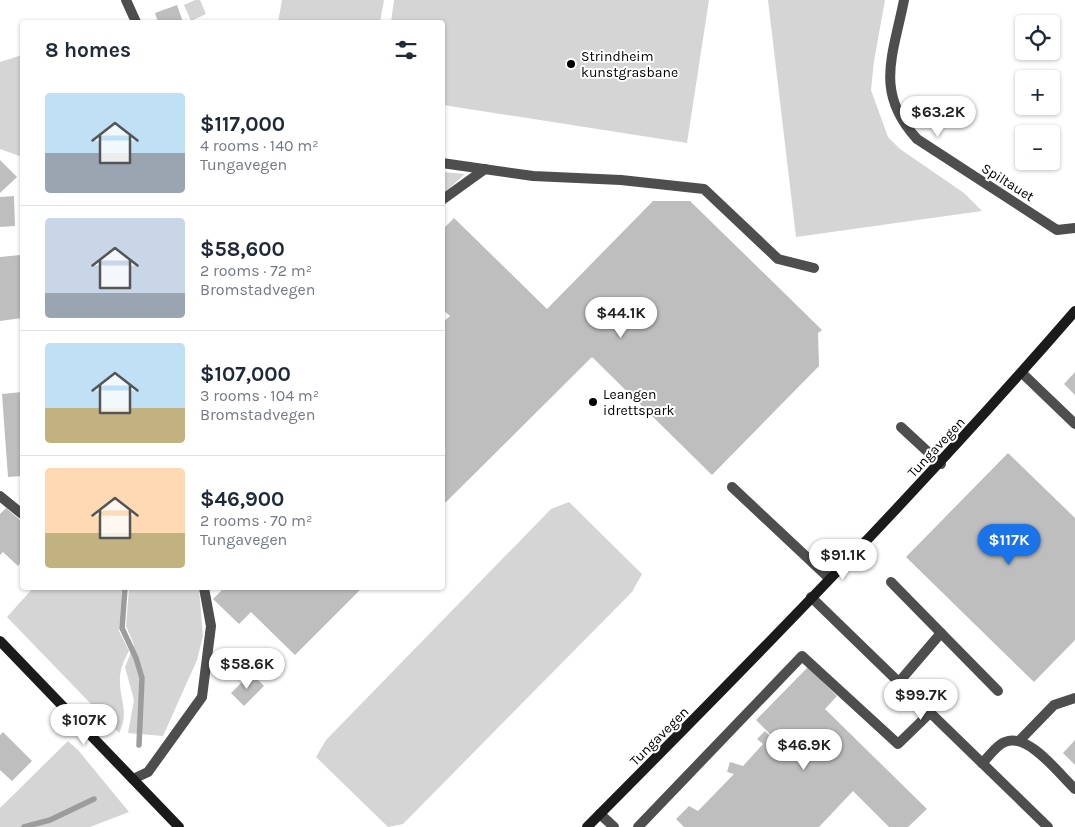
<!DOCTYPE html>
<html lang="en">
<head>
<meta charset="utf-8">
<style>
	:root { --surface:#fff; --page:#f6f6f7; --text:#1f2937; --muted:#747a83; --line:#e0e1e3; --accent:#1a73e8 }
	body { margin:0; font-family:Karla,sans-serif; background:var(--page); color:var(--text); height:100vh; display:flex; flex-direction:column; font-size:19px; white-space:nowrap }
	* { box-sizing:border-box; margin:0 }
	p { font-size:16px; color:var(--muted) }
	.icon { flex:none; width:28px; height:28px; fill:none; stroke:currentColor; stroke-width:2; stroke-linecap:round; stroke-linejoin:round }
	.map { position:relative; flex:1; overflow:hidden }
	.panel { position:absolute; left:20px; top:20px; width:425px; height:570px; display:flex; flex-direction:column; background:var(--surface); border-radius:5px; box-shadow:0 1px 4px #0004 }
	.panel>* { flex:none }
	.buttons { position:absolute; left:1015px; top:15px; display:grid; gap:10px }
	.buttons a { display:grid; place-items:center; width:45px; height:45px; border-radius:5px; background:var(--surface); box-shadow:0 1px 4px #0004; font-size:25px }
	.price { position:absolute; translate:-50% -42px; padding:0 11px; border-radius:18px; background:#fff; color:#222; font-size:16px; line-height:32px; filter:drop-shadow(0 1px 2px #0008) }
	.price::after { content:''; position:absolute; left:50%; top:30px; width:15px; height:11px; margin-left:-8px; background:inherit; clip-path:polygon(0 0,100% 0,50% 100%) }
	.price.selected { background:var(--accent); color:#fff }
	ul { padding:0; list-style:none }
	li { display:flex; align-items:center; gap:15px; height:125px; padding:0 25px }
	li+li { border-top:1px solid var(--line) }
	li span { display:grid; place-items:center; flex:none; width:140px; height:100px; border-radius:5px; color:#555 }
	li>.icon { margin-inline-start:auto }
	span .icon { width:60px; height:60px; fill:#fffc; stroke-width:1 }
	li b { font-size:21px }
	h2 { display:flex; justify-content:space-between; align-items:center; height:60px; padding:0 25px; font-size:21px }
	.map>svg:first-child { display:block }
	.green { fill:#d5d5d5 }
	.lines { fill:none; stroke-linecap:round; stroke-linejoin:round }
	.stream { stroke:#9c9c9c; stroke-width:5.5 }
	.building { fill:#bebebe }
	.lane { stroke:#4e4e4e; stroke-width:10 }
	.street { stroke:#4e4e4e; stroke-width:10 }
	.secondary { stroke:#1b1b1b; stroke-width:10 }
	.poi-dot { fill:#000; stroke:#fff; stroke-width:2 }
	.labels { text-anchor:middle; stroke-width:4; stroke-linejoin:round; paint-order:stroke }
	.poi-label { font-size:14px; fill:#000; stroke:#fff; text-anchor:start }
	.street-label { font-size:14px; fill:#000; stroke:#fff }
</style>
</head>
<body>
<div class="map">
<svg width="1075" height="827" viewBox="0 0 1075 827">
	<rect width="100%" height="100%" fill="#fff"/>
	<g class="green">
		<polygon points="195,0 200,0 206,14 191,21 184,5"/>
		<polygon points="282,0 384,0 380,22 278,22"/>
		<polygon points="394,0 709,0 687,143 443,105 442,22 391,22"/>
		<polygon points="768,0 885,0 874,61 871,90 888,137 900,149 964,193 982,211 796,237"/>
		<polygon points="22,55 22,157 0,149 0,62"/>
		<polygon points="443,172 465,174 443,194"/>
		<polygon points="569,502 642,574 632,592 403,824 388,827 316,757 326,740 551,509"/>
		<path d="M33,588H122L119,631L129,651C123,662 119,671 120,684C121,703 129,714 119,733L7,617Z"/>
		<polygon points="129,588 199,588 203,636 197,660 163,736 128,733 134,700 125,667 134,645 126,626"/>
		<polygon points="68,741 78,750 129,812 90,827 0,827 0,808"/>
	</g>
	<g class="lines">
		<g class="stream">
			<polyline points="125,588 122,628 136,658 142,678 139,745"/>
			<polyline points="24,827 50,820 94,799"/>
		</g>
	</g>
	<g class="building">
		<polygon points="177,5 183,22 158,22 155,13"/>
		<polygon points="0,160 17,177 0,193"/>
		<polygon points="14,196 15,226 0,227 0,197"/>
		<polygon points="653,201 690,201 822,330 818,333 819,366 712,475 592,357 442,506 442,323 450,316 442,309 442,230 454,218 547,309"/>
		<polygon points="20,255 22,273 22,318 0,321 0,257"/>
		<polygon points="1075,372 1075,395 1064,384"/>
		<polygon points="22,392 22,476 8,477 2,394"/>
		<polygon points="1008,453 1075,518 1075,640 1034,682 906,557"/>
		<polygon points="6,508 20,520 22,517 22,560 18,566 3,552 0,555 0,514"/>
		<polygon points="224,588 362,588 295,655 251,612 239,624 213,599"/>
		<polygon points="808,667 837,696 825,709 927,809 908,827 889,827 853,791 819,827 684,827 676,819 689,806 698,811 734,774 727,772 730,762 743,766 763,744 757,739 765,731 771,737 772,736 756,720"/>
		<polygon points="251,673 264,686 244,706 231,693"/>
		<polygon points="3,732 32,761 12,781 0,770 0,735"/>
		<polygon points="1075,740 1075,765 1063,753"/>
	</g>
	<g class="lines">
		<g class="lane">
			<polyline points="126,0 136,22"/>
			<polyline points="442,163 533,176 621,180 704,189 778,259 814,268"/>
			<polyline points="442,200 485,169"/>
			<polyline points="1022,373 1075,424"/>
			<polyline points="901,427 941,464"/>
			<polyline points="732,487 829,578"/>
			<polyline points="0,496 22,514"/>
			<polyline points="891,582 941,633 899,682"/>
			<polyline points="941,633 998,691"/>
			<polyline points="1019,741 1054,705 1075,698"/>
			<path d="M982,763C989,757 996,745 1005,742C1028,732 1059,774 1075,789"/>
			<polyline points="133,779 148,772 202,697 211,626 204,588"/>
			<polyline points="600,814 614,827"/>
			<polyline points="638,827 802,656 898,744 930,713"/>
		</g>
		<g class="street">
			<path d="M904,0C893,56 874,92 917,139L1057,230L1075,228"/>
			<polyline points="811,597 1048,827"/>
		</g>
		<g class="secondary">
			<polyline points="0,641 179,827"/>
			<path d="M587,827C754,659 920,490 1075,311"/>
		</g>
	</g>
	<g class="poi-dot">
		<circle cx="571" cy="64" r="5"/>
		<circle cx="593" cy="402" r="5"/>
	</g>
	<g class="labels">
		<g class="poi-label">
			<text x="581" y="61">Strindheim<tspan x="581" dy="16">kunstgrasbane</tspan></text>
			<text x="603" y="399">Leangen<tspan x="603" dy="16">idrettspark</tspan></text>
		</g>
		<g class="street-label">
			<text transform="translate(1008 182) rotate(32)" y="5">Spiltauet</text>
			<text transform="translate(936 447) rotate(-47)" y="5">Tungavegen</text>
			<text transform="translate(659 736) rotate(-45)" y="5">Tungavegen</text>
		</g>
	</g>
</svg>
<div class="buttons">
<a><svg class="icon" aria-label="locate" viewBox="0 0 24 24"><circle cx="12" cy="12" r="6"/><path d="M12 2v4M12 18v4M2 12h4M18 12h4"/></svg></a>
<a>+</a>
<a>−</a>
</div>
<b class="price" style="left:938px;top:138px">$63.2K</b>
<b class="price" style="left:621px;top:339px">$44.1K</b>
<b class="price selected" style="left:1009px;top:566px">$117K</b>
<b class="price" style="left:843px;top:581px">$91.1K</b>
<b class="price" style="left:247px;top:690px">$58.6K</b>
<b class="price" style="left:921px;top:721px">$99.7K</b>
<b class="price" style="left:84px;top:746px">$107K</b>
<b class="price" style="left:804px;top:771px">$46.9K</b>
<section class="panel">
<h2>8 homes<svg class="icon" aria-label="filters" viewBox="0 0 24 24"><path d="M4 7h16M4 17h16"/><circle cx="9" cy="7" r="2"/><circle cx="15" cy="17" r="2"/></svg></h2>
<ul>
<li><span style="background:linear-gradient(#bfe0f5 60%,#9aa5b1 0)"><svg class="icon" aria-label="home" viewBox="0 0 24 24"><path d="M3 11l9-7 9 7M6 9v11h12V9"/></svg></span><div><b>$117,000</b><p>4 rooms · 140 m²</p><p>Tungavegen</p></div></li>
<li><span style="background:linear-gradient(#c9d6e8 75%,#9aa5b1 0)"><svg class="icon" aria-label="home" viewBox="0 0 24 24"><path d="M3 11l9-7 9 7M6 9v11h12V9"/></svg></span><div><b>$58,600</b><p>2 rooms · 72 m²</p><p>Bromstadvegen</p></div></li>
<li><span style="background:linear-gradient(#bfe0f5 65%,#c2b280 0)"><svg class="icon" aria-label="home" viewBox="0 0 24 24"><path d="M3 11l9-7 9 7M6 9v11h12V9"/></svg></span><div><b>$107,000</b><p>3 rooms · 104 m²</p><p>Bromstadvegen</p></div></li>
<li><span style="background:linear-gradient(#ffd9b3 65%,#c2b280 0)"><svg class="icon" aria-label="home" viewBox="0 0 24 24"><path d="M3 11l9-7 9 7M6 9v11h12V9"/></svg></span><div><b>$46,900</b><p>2 rooms · 70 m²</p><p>Tungavegen</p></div></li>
</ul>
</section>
</div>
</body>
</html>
